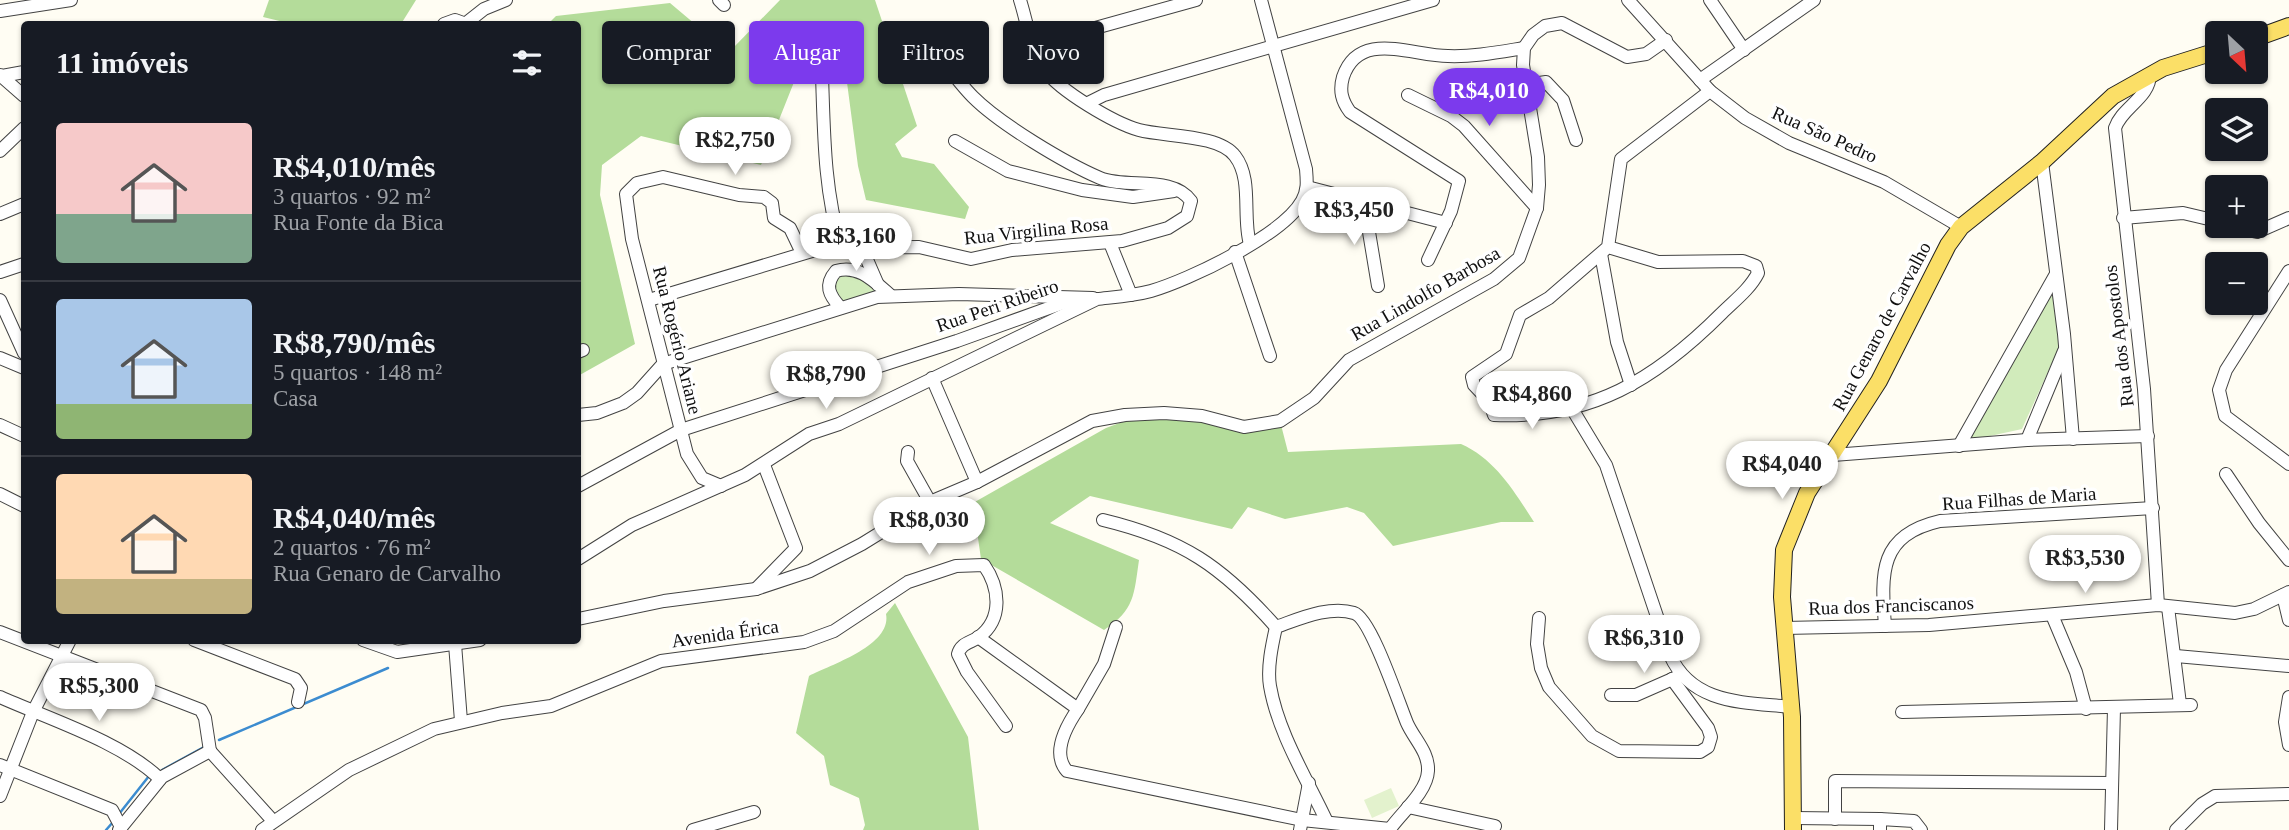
<!DOCTYPE html>
<html lang="pt">
<head>
<meta charset="utf-8">
<style>
	:root { --surface:#171b24; --page:#242831; --text:#f1f3f6; --muted:#9ea1a6; --line:#363941; --accent:#7c3aed }
	body { margin:0; font-family:"Times New Roman",serif; background:var(--page); color:var(--text); height:100vh; display:flex; flex-direction:column; font-size:26px; white-space:nowrap }
	* { box-sizing:border-box; margin:0 }
	p { font-size:23px; color:var(--muted) }
	.icon { flex:none; width:38px; height:38px; fill:none; stroke:currentColor; stroke-width:2; stroke-linecap:round; stroke-linejoin:round }
	.map { position:relative; flex:1; overflow:hidden }
	.panel { position:absolute; left:21px; top:21px; width:560px; height:623px; display:flex; flex-direction:column; background:var(--surface); border-radius:7px; box-shadow:0 2px 5px #0004 }
	.panel>* { flex:none }
	.banner { position:absolute; left:602px; top:21px; width:665px; height:63px; display:flex; gap:14px }
	.needle { width:46px; rotate:154deg }
	.buttons { position:absolute; left:2205px; top:21px; display:grid; gap:14px }
	.buttons a { display:grid; place-items:center; width:63px; height:63px; border-radius:7px; background:var(--surface); box-shadow:0 2px 5px #0004; font-size:35px }
	.price { position:absolute; translate:-50% -60px; padding:0 16px; border-radius:24px; background:#fff; color:#222; font-size:23px; line-height:46px; filter:drop-shadow(0 2px 4px #0008) }
	.price::after { content:''; position:absolute; left:50%; top:42px; width:21px; height:16px; margin-left:-10px; background:inherit; clip-path:polygon(0 0,100% 0,50% 100%) }
	.price.active { background:var(--accent); color:#fff }
	ul { padding:0; list-style:none }
	li { display:flex; align-items:center; gap:21px; height:175px; padding:0 35px }
	li+li { border-top:2px solid var(--line) }
	li span { display:grid; place-items:center; flex:none; width:196px; height:140px; border-radius:7px; color:#555 }
	li>.icon { margin-inline-start:auto }
	span .icon { width:84px; height:84px; fill:#fffc; stroke-width:1 }
	li b { font-size:30px }
	h2 { display:flex; justify-content:space-between; align-items:center; height:84px; padding:0 35px; font-size:30px }
	.tag { padding:0 24px; border-radius:7px; background:var(--surface); box-shadow:0 2px 5px #0004; font-size:24px; line-height:63px }
	.tag.active { background:var(--accent); color:#fff }
	.map>svg:first-child { display:block }
	.green { fill:#d1ebbb }
	.forest { fill:#b4dc9a }
	.pitch { fill:#e3f2cd }
	.lines { fill:none; stroke-linecap:round; stroke-linejoin:round }
	.stream { stroke:#3c8cd0; stroke-width:2.5 }
	.minor-casing { stroke:#434343; stroke-width:14 }
	.major-casing { stroke:#212121; stroke-width:18 }
	.minor { stroke:#fff; stroke-width:12 }
	.major { stroke:#fbdf67; stroke-width:16 }
	.labels { text-anchor:middle; stroke-width:7; stroke-linejoin:round; paint-order:stroke }
	.street-label { font-size:19px; fill:#101010; stroke:#fff }
</style>
</head>
<body>
<div class="map">
<svg width="2289" height="830" viewBox="0 0 2289 830">
	<rect width="100%" height="100%" fill="#fffdf3"/>
	<g class="green">
		<polygon points="847,271 883,292 842,303 831,279"/>
		<polygon points="2049,295 2055,297 2061,343 2022,429 1972,440 1970,438"/>
	</g>
	<g class="forest">
		<polygon points="269,0 416,0 401,24 292,24 263,17"/>
		<polygon points="780,0 875,0 917,126 895,144 902,157 934,164 969,207 965,219 866,200 858,166 841,37 804,57 761,165 641,136 602,165 600,195 635,344 578,376 578,24 548,24 556,16 670,3 708,35 734,47"/>
		<path d="M1202,416L1244,427L1280,421L1288,452L1461,444C1495,459 1514,491 1534,522H1501L1393,546L1364,513L1347,507L1285,519L1248,507L1232,529L1090,496L1050,523L1139,560C1134,594 1135,610 1104,630L981,559L973,503L1106,428L1133,418Z"/>
		<path d="M895,603L968,737L979,830H863L865,825L859,798L830,785L824,756L796,733L809,676C833,664 892,645 886,614Z"/>
	</g>
	<polygon class="pitch" points="1391,788 1399,806 1372,818 1364,800"/>
	<g class="lines">
		<g class="stream">
			<polyline points="394,641 395,640"/>
			<polyline points="219,740 388,668"/>
			<polyline points="162,770 204,747"/>
			<polyline points="119,814 149,776"/>
			<polyline points="106,830 113,822"/>
		</g>
		<g class="minor-casing">
			<g id="minor">
				<polyline points="719,0 724,5"/>
				<path d="M1020,0C1027,22 1031,51 1045,70C1060,91 1114,123 1139,130C1165,137 1219,134 1235,156C1253,179 1242,217 1250,244"/>
				<polyline points="1628,0 1710,91 1745,118 1789,143 1884,182 1961,227"/>
				<polyline points="1710,0 1744,50"/>
				<polyline points="0,11 71,0"/>
				<polyline points="444,24 455,20 466,24"/>
				<polyline points="465,24 484,9 506,0"/>
				<polyline points="1034,45 1196,0"/>
				<path d="M2150,74C2150,98 2122,107 2115,128L2144,389L2158,605"/>
				<polyline points="0,75 24,96"/>
				<path d="M822,75C824,133 824,191 841,246"/>
				<polyline points="2,76 24,72"/>
				<polyline points="1700,80 1814,0"/>
				<polyline points="1526,85 1546,82 1563,100 1576,140"/>
				<polyline points="1408,95 1451,116 1464,126 1537,208"/>
				<polyline points="1088,103 1104,95 1433,0"/>
				<polyline points="955,141 1008,171 1082,190 1133,197 1174,191"/>
				<polyline points="0,151 24,128"/>
				<polyline points="2042,162 2064,334 2073,439"/>
				<polyline points="1307,187 1446,223"/>
				<polyline points="1364,202 1378,286"/>
				<polyline points="0,214 24,204"/>
				<polyline points="2123,218 2183,213 2217,221"/>
				<polyline points="2229,226 2257,232 2289,218"/>
				<polyline points="1110,243 1131,295"/>
				<path d="M1608,247L1658,262L1743,261L1756,266L1758,273C1750,289 1734,301 1722,313C1655,380 1591,419 1494,415L1489,401L1474,385L1472,377L1506,354L1520,315L1549,298L1608,247L1621,159L1710,91"/>
				<polyline points="862,248 878,285"/>
				<polyline points="1235,252 1270,356"/>
				<polyline points="1601,254 1617,342 1631,385"/>
				<path d="M1428,260L1451,211L1459,181L1350,112C1342,101 1339,91 1343,77C1359,29 1412,56 1448,56C1473,57 1499,52 1524,48"/>
				<polyline points="2289,271 2226,370 2219,390 2225,416 2289,464"/>
				<polyline points="0,272 24,264"/>
				<polyline points="0,300 24,353"/>
				<path d="M649,300L822,248L919,247L971,259L1012,250L1122,241L1168,228L1187,216L1191,201C1173,175 1127,189 1100,178C1065,163 1000,124 973,97C959,83 948,67 936,51"/>
				<path d="M840,307C829,295 824,285 836,271C858,264 874,281 890,295"/>
				<polyline points="578,352 583,350"/>
				<polyline points="0,358 24,368"/>
				<polyline points="932,378 977,482"/>
				<path d="M1571,407L1606,465L1670,655C1692,705 1745,702 1791,707"/>
				<polyline points="578,415 597,413 623,403 637,393 663,364 877,297 959,294 1093,298"/>
				<polyline points="0,425 24,436"/>
				<polyline points="2027,440 2064,351"/>
				<polyline points="1959,446 2056,274"/>
				<polyline points="908,452 907,461 930,502"/>
				<polyline points="1833,455 2027,440 2148,436"/>
				<polyline points="2226,474 2259,523 2289,560"/>
				<polyline points="578,486 681,430 957,341 1071,300"/>
				<polyline points="721,486 702,478 687,454 632,239 626,194 637,183 663,177 739,195 764,197 772,203 774,218 790,228 802,253"/>
				<polyline points="0,494 24,506"/>
				<path d="M1103,520C1182,539 1222,566 1276,627"/>
				<path d="M578,559L632,525L745,475L809,434L839,424L1097,299C1115,297 1133,296 1151,291C1189,280 1283,235 1302,201C1308,190 1307,181 1306,169L1261,0"/>
				<polyline points="756,589 796,548 764,465"/>
				<polyline points="2283,595 2289,620"/>
				<polyline points="2168,607 2180,704"/>
				<polyline points="2052,615 2076,672 2086,709"/>
				<polyline points="1539,618 1537,644 1541,668 1549,687 1592,736 1619,751 1700,752 1708,747 1711,737 1708,728 1672,679"/>
				<polyline points="578,619 664,601 756,589 810,571 862,544 930,502 977,482 1092,421 1125,415 1164,413 1202,416 1244,427 1280,421 1314,398 1349,360 1494,279 1519,258 1537,208 1539,185 1538,157 1523,65 1524,48 1533,35 1545,26 1562,23 1627,57 1646,54 1666,40"/>
				<path d="M1885,626C1881,572 1879,535 1940,521L2153,508"/>
				<polyline points="1784,628 1929,625 2158,605 2235,613 2254,609 2289,592"/>
				<polyline points="0,632 201,710 205,718 210,751"/>
				<path d="M978,637L1078,709C1067,725 1051,753 1067,771L1302,820L1390,829"/>
				<polyline points="194,640 295,679 301,688 298,702"/>
				<polyline points="363,640 397,652 480,640"/>
				<polyline points="455,644 461,721"/>
				<polyline points="2176,656 2289,666"/>
				<polyline points="1611,695 1636,695 1677,677"/>
				<path d="M0,697C49,719 122,742 160,779"/>
				<polyline points="2289,697 2285,722 2289,745"/>
				<polyline points="1078,709 1104,664 1116,627"/>
				<polyline points="1902,712 2191,705"/>
				<polyline points="210,751 273,821"/>
				<polyline points="0,765 112,810 121,827"/>
				<polyline points="0,796 33,712 70,640"/>
				<polyline points="1408,807 1495,826"/>
				<polyline points="1794,818 1880,819"/>
				<polyline points="1835,819 1835,781 2112,783"/>
				<path d="M1327,822C1307,779 1278,733 1270,686C1267,668 1272,645 1276,627C1299,619 1330,605 1354,613C1371,618 1399,704 1407,723C1414,739 1429,752 1428,771C1427,792 1401,813 1390,829"/>
				<polyline points="119,830 162,777 210,751"/>
				<path d="M262,830L349,770L434,729L502,713L551,706L661,661L804,642L834,631L908,582L956,566L984,565C1000,588 1003,619 979,637C970,643 961,643 958,654L967,672L1006,726"/>
				<polyline points="693,830 754,812"/>
				<polyline points="1300,830 1309,783"/>
				<polyline points="1880,830 1880,819 1914,821 1921,830"/>
				<polyline points="2111,830 2114,708"/>
				<polyline points="2176,830 2202,804 2215,796 2289,794"/>
			</g>
		</g>
		<g class="major-casing">
			<g id="major">
				<polyline points="2256,38 2289,26"/>
				<polyline points="1793,830 1792,717 1782,597 1784,550 1807,493 1879,381 1948,245 1961,227 2042,162 2113,96 2163,68 2217,51"/>
			</g>
		</g>
		<use href="#minor" class="minor"/>
		<use href="#major" class="major"/>
	</g>
	<g class="labels">
		<g class="street-label">
			<text transform="translate(1825 134) rotate(24)" y="7">Rua São Pedro</text>
			<text transform="translate(1036 230) rotate(-6)" y="7">Rua Virgilina Rosa</text>
			<text transform="translate(1425 293) rotate(-30)" y="7">Rua Lindolfo Barbosa</text>
			<text transform="translate(997 305) rotate(-19)" y="7">Rua Peri Ribeiro</text>
			<text transform="translate(1881 326) rotate(-62)" y="7">Rua Genaro de Carvalho</text>
			<text transform="translate(2118 336) rotate(-97)" y="7">Rua dos Apostolos</text>
			<text transform="translate(678 340) rotate(76)" y="7">Rua Rogério Ariane</text>
			<text transform="translate(2019 498) rotate(-4)" y="7">Rua Filhas de Maria</text>
			<text transform="translate(1891 605) rotate(-2)" y="7">Rua dos Franciscanos</text>
			<text transform="translate(725 633) rotate(-8)" y="7">Avenida Érica</text>
		</g>
	</g>
</svg>
<div class="buttons">
<a><svg class="needle" viewBox="-14 -14 28 28"><path d="M0-13l5 13h-10z" fill="#e53935"/><path d="M0 13l5-13h-10z" fill="#9ea1a6"/></svg></a>
<a><svg class="icon" aria-label="layers" viewBox="0 0 24 24"><path d="M12 4l9 5-9 5-9-5zM3 14l9 5 9-5"/></svg></a>
<a>+</a>
<a>−</a>
</div>
<b class="price active" style="left:1489px;top:128px">R$4,010</b>
<b class="price" style="left:735px;top:177px">R$2,750</b>
<b class="price" style="left:1354px;top:247px">R$3,450</b>
<b class="price" style="left:856px;top:273px">R$3,160</b>
<b class="price" style="left:826px;top:411px">R$8,790</b>
<b class="price" style="left:1532px;top:431px">R$4,860</b>
<b class="price" style="left:1782px;top:501px">R$4,040</b>
<b class="price" style="left:929px;top:557px">R$8,030</b>
<b class="price" style="left:2085px;top:595px">R$3,530</b>
<b class="price" style="left:1644px;top:675px">R$6,310</b>
<b class="price" style="left:99px;top:723px">R$5,300</b>
<div class="banner">
<a class="tag">Comprar</a>
<a class="tag active">Alugar</a>
<a class="tag">Filtros</a>
<a class="tag">Novo</a>
</div>
<section class="panel">
<h2>11 imóveis<svg class="icon" aria-label="filters" viewBox="0 0 24 24"><path d="M4 7h16M4 17h16"/><circle cx="9" cy="7" r="2"/><circle cx="15" cy="17" r="2"/></svg></h2>
<ul>
<li><span style="background:linear-gradient(#f6c9c9 65%,#7fa58c 0)"><svg class="icon" aria-label="home" viewBox="0 0 24 24"><path d="M3 11l9-7 9 7M6 9v11h12V9"/></svg></span><div><b>R$4,010/mês</b><p>3 quartos · 92 m²</p><p>Rua Fonte da Bica</p></div></li>
<li><span style="background:linear-gradient(#a9c7e8 75%,#8fb573 0)"><svg class="icon" aria-label="home" viewBox="0 0 24 24"><path d="M3 11l9-7 9 7M6 9v11h12V9"/></svg></span><div><b>R$8,790/mês</b><p>5 quartos · 148 m²</p><p>Casa</p></div></li>
<li><span style="background:linear-gradient(#ffd9b3 75%,#c2b280 0)"><svg class="icon" aria-label="home" viewBox="0 0 24 24"><path d="M3 11l9-7 9 7M6 9v11h12V9"/></svg></span><div><b>R$4,040/mês</b><p>2 quartos · 76 m²</p><p>Rua Genaro de Carvalho</p></div></li>
</ul>
</section>
</div>
</body>
</html>
